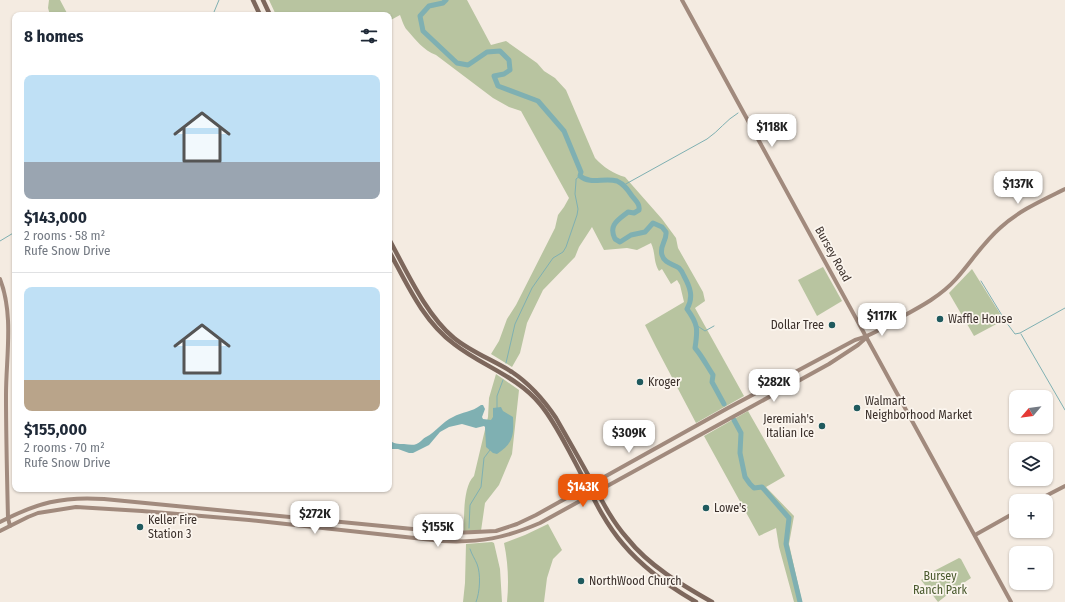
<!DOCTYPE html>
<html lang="en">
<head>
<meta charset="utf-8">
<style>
	:root { --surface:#fff; --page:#f6f6f7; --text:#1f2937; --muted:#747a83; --line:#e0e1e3; --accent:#ea580c }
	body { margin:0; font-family:"Fira Sans Condensed",sans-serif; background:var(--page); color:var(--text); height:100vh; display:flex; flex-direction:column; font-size:15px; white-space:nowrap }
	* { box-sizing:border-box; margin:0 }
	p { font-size:13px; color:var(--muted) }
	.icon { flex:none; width:22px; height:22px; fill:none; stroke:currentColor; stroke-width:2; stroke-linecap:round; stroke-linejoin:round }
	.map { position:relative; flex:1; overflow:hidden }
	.details { position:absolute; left:12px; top:12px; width:380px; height:480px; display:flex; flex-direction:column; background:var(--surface); border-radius:8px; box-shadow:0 1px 3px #0004 }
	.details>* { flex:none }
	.needle { width:26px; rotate:241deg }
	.buttons { position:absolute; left:1009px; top:390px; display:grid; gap:8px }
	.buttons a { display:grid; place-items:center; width:44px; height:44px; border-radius:8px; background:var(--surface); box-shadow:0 1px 3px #0004; font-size:20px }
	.price { position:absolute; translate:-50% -34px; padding:0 9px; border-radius:8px; background:#fff; color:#222; font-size:13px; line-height:26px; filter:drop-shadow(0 1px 2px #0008) }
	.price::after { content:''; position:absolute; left:50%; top:24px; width:12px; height:9px; margin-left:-6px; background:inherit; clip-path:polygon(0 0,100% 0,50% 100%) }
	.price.active { background:var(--accent); color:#fff }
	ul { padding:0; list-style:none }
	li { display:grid; align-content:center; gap:8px; height:212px; padding:0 12px }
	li+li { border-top:1px solid var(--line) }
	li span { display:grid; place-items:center; height:124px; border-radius:8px; color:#555 }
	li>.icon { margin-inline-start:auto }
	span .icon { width:72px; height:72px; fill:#fffc; stroke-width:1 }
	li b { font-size:17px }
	h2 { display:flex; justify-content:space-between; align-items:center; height:48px; padding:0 12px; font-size:17px }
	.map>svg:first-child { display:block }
	.green { fill:#b8c4a0 }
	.water { fill:#7fb0b2 }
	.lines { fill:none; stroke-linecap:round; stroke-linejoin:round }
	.stream { stroke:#7fb0b2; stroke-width:1 }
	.river { stroke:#7fb0b2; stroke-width:5 }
	.secondary { stroke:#a18a7d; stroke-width:4 }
	.primary { stroke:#7d675c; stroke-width:4.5 }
	.poi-dot { fill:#1f5a5e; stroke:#fbf5ee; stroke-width:1.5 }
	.labels { text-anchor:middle; stroke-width:3.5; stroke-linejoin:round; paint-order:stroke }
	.street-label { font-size:12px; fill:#3b302b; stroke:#fbf5ee }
	.poi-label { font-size:12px; fill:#3b302b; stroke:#fbf5ee; text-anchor:start }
	.park-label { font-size:12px; fill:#4a5a2e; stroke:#fbf5ee }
</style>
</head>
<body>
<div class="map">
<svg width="1065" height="602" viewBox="0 0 1065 602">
	<rect width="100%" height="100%" fill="#f4ebe1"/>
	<g class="green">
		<polygon points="49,0 60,0 68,15 50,15 48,8"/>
		<path d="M269,0H467L491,45L506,41L537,63L544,71L555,78L566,90L595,158C603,167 614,174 625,177L662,219L676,238L678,248L703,292L705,301L695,308L744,396L696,423L656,347L645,325L684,302L680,285L677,280L671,284L662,269L659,271C653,261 656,254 651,243L637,250L627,248L604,250L592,227L579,247L575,257L543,290L527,323L520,353L512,367L491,354L499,341L507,319L516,305L555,228L558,215L564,207L569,198L521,111L509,107L493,98L436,55C423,50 416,40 407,30C404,27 402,20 400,15L389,21V15H276Z"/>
		<polygon points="823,267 842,301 817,316 798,280"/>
		<polygon points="972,269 1004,320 974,336 949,293"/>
		<path d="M496,374L519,390L512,454L499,485L485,503L481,531L464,532C464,517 463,486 474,476L488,417L489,398Z"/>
		<polygon points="748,411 785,476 766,487 794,516 789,544 802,602 794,602 779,547 776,528 759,536 704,436"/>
		<path d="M548,524L562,550L553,559L547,578L544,602H507C509,582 508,562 504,543L525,535Z"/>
		<polygon points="492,542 494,543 500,569 502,602 463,602 465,583 466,544"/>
		<polygon points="959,558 961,559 971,578 956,588 938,602 921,580 930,573"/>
	</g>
	<path class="water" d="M481,405H483L485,409L482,417L483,419L491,420L493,417V408L501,407L503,411L513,417C514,436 513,443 497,454L493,453L486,447L485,427L484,426L476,428L462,424L449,427L440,432L429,445L413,453H409L398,449H389V440C394,444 398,444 404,444C411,445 416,446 421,441C421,441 425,437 426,437C436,432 442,422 453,417C462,412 472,412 481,405Z"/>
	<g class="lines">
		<g class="stream">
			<polyline points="211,15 214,12 219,0"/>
			<path d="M624,185L707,139C719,131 726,120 738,113"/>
			<polyline points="0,241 15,232"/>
			<polyline points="981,281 1006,322 1015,334 1020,333 1065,308"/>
			<polyline points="696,325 705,331 714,326"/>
			<polyline points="1021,334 1065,410"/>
			<polyline points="506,363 515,324 532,288 553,258 563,252 566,247 577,215 578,209 575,194 576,181 576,179 580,176"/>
			<polyline points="497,409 497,396 503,380"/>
			<polyline points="469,528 470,505 481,487 484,458 490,450"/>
			<path d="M470,549C472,555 475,559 477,564C481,574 480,592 476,602"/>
		</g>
		<g class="river">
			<path d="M446,0L443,3L429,6L420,16L423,31L457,63L468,65L487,52L500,51L509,60L510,70L504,74L494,76L498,86L538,101L564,131L581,172L580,176C591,185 604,177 617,181C624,184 628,190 632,196C636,201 640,204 639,210L634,213L628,212C618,220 608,225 615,239L620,242L631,235L645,232L653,223L662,227L666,232C667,241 659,246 662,255C664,263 673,264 679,268C681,270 683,273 684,276C690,287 694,297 687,309C698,324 698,329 695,348C702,356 707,366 713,375L712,382L724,404"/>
			<polyline points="734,420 741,433 740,453 745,477 750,484 754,488 762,487 789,518 786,544 800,602"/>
		</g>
		<g class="secondary">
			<polyline points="682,0 1011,602"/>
			<path d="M0,279C14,315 6,357 6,395C6,436 7,477 8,518L10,526"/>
			<polyline points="1036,501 1065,486"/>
			<path d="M0,522C37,503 62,496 104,499L454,533L496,531L517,524L536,515L728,408L855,340C870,336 883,328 896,320C918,308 940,297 956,279C971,262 983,243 1000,228C1018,211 1043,200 1065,189"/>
			<path d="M0,531L28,517L38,513L76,507L142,511L249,520L442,541C480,543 505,538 540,523L829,364L858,345L867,337"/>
			<polyline points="975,535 1016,512"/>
		</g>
		<g class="primary">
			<polyline points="253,0 260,15"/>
			<polyline points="263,0 270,15"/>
			<path d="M389,239C406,270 426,315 454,338C471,352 493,360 512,372C530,384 544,400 556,418C568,439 580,460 592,482C602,501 612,521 627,538C649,566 682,585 712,602"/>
			<path d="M389,251C407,284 423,321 454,344C482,366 517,376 540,404C555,422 565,444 576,464C590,491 603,521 623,544C643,568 670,587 696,602"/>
		</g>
	</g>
	<g class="poi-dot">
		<circle cx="940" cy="319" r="4"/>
		<circle cx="832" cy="325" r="4"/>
		<circle cx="640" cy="382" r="4"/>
		<circle cx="857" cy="408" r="4"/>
		<circle cx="822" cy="426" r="4"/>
		<circle cx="706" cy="508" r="4"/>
		<circle cx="140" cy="527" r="4"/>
		<circle cx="581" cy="581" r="4"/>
	</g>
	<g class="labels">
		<g class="street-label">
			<text transform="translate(833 254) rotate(61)" y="4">Bursey Road</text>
		</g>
		<g class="poi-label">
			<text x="948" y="323">Waffle House</text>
			<text x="824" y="329" text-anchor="end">Dollar Tree</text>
			<text x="648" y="386">Kroger</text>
			<text x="865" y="405">Walmart<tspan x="865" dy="14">Neighborhood Market</tspan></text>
			<text x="814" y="423" text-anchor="end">Jeremiah's<tspan x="814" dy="14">Italian Ice</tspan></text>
			<text x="714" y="512">Lowe's</text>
			<text x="148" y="524">Keller Fire<tspan x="148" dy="14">Station 3</tspan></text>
			<text x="589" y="585">NorthWood Church</text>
		</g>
		<g class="park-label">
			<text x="940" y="580">Bursey<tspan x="940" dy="14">Ranch Park</tspan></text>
		</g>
	</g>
</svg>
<div class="buttons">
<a><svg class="needle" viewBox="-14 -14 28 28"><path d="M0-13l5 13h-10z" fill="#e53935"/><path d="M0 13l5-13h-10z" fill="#747a83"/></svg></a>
<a><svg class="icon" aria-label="layers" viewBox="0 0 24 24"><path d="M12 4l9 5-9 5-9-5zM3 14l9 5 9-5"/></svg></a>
<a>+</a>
<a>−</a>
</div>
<b class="price" style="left:772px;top:148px">$118K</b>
<b class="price" style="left:1018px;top:205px">$137K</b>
<b class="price" style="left:882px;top:337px">$117K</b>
<b class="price" style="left:774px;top:403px">$282K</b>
<b class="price" style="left:629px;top:454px">$309K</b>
<b class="price active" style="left:583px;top:508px">$143K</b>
<b class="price" style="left:315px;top:535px">$272K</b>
<b class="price" style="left:438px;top:548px">$155K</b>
<section class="details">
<h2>8 homes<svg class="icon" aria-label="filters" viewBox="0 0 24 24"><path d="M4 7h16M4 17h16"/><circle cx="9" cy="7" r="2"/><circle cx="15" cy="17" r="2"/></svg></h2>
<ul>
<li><span style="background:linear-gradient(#bfe0f5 70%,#9aa5b1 0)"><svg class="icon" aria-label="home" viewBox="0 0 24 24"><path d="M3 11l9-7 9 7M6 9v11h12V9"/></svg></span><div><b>$143,000</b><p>2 rooms · 58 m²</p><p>Rufe Snow Drive</p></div></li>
<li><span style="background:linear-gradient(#bfe0f5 75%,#b9a48a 0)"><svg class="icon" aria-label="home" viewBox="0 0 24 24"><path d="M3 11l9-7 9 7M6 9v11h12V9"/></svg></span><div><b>$155,000</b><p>2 rooms · 70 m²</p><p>Rufe Snow Drive</p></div></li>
</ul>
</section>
</div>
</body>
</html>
